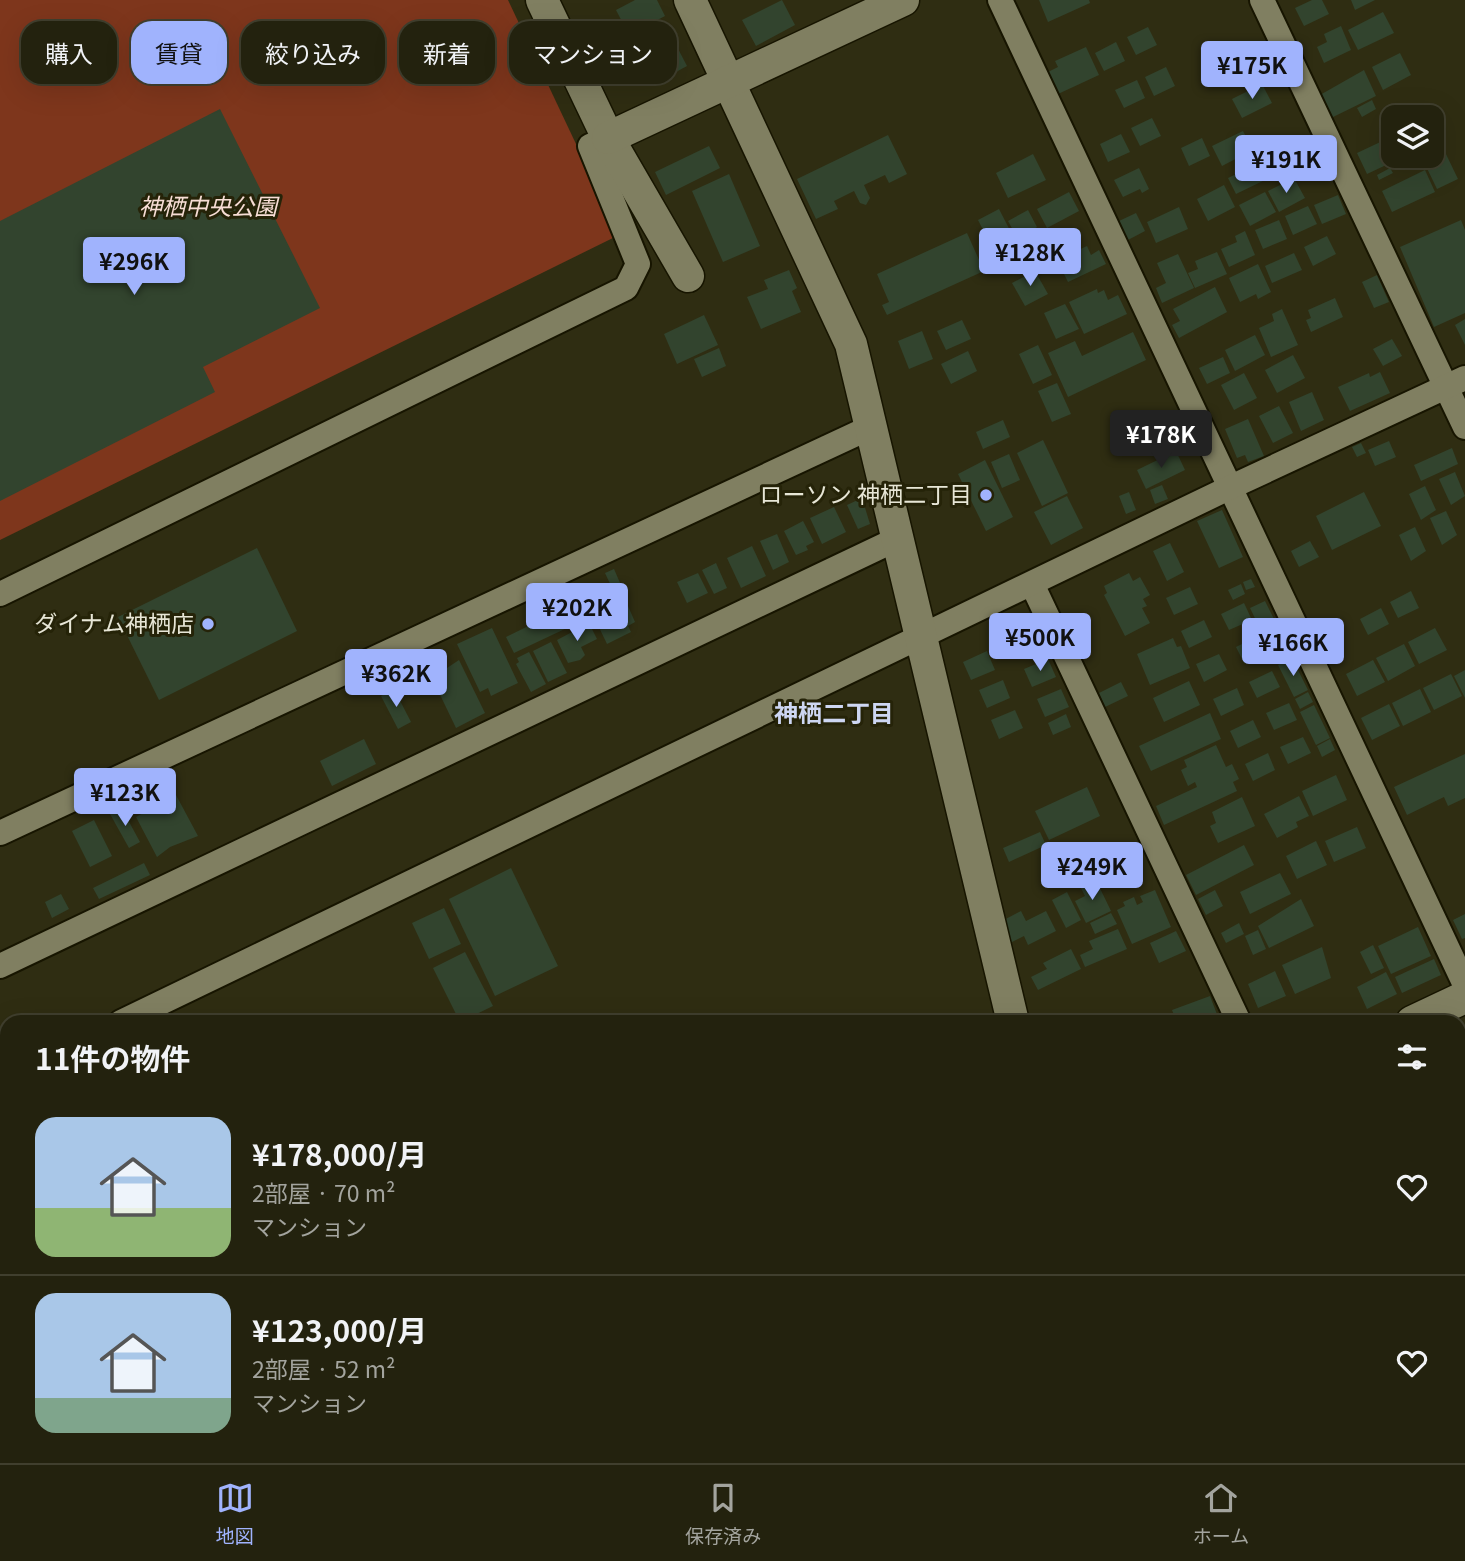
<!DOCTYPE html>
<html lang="ja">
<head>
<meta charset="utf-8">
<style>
	:root { --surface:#23220e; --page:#2f2f1c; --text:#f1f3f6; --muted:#a3a49e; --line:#403f2e; --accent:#a0b3fd }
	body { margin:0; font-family:Georgia,"Noto Sans JP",serif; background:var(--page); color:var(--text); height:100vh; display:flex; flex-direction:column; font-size:26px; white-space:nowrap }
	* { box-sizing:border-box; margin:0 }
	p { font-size:23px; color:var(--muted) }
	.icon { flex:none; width:38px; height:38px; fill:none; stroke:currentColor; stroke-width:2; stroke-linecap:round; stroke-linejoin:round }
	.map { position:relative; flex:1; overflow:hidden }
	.drawer { position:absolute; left:0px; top:1015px; width:1466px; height:448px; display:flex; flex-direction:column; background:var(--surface); border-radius:21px 21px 0 0; box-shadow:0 7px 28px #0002,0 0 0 2px var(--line) }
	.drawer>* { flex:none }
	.banner { position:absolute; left:21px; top:21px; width:700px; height:63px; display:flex; gap:14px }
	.tools { position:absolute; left:1381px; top:105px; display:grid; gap:14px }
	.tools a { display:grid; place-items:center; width:63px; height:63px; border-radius:14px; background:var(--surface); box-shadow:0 7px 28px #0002,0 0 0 2px var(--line); font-size:35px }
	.price { position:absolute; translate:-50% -60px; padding:0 16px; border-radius:7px; background:var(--accent); color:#111; font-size:23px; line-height:46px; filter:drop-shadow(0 2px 4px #0008) }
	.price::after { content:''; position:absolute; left:50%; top:42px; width:21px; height:16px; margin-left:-10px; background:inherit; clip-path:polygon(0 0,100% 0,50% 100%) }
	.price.active { background:#222; color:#fff }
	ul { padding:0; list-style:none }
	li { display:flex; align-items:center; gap:21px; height:175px; padding:0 35px }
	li+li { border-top:2px solid var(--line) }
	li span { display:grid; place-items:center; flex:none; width:196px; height:140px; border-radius:21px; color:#555 }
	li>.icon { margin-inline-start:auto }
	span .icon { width:84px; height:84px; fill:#fffc; stroke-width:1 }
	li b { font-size:30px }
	h2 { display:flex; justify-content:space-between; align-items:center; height:84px; padding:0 35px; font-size:30px }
	.chip { padding:0 24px; border-radius:21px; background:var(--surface); box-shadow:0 7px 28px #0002,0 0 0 2px var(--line); font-size:24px; line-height:63px }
	.chip.active { background:var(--accent); color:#111 }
	.tabs { display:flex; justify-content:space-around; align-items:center; height:98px; border-top:2px solid var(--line); background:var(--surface); font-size:19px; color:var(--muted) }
	.tabs a { display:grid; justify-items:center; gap:4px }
	.tabs .active { color:var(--accent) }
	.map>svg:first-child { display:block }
	.green { fill:#7e361c }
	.building { fill:#32442e }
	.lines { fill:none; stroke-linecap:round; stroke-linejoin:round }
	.minor-casing { stroke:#171500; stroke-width:28 }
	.tertiary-casing { stroke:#171500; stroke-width:35 }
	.minor { stroke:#807f61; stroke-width:24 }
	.tertiary { stroke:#807f61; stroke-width:32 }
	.poi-dot { fill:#a0b3fd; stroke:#252308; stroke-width:2.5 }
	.labels { text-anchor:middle; stroke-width:6; stroke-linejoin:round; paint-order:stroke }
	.park-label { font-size:23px; font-style:italic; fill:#f7ddd5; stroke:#252308 }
	.poi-label { font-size:23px; fill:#e7e6d6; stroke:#252308; text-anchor:end }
	.neighbourhood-label { font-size:24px; font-weight:bold; fill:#cdd6f2; stroke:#252308 }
</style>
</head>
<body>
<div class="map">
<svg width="1465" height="1463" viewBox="0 0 1465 1463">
	<rect width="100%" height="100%" fill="#2f2d12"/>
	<polygon class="green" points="0,0 508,0 619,235 0,540"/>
	<g class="building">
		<polygon points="635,0 657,0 665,16 629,35 616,10"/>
		<polygon points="782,0 795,25 756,46 742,20"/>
		<polygon points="1039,0 1089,0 1090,3 1048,22"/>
		<polygon points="1312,0 1322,0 1329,14 1304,26 1295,8"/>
		<polygon points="1351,0 1375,0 1355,10"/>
		<polygon points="1383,12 1394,33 1358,50 1348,30"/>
		<polygon points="1341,26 1351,50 1324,63 1317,47 1327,42 1324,34"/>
		<polygon points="1148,27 1157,45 1136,55 1127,37"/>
		<polygon points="1116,42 1125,61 1104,71 1095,53"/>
		<polygon points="675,43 687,66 656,83 644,60"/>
		<polygon points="184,44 197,69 177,77 166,52"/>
		<polygon points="1086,47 1099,75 1058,94 1048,72 1058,67 1055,61"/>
		<polygon points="628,50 636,68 610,80 602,62"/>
		<polygon points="1400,53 1411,75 1383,90 1372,67"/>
		<polygon points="1166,67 1175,86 1154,96 1145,77"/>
		<polygon points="1364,70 1376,96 1331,118 1320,95"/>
		<polygon points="1137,80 1145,98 1124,108 1115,90"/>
		<polygon points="1262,84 1272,103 1242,118 1232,99"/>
		<polygon points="1372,100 1376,109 1362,117 1357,108"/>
		<polygon points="220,109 320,308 203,367 215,392 0,501 0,221"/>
		<polygon points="1152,118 1161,136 1140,146 1131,128"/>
		<polygon points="1432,119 1441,138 1432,143"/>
		<polygon points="1243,131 1253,150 1222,166 1212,146"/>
		<polygon points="1121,134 1130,152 1108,162 1100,144"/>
		<polygon points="888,135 907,174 889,183 885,175 864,185 870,198 866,205 860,203 854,191 834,201 838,209 816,219 797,179"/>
		<polygon points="1391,137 1393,156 1401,158 1367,174 1357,153"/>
		<polygon points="1202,138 1210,156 1189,166 1181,148"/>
		<polygon points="1308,139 1316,154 1283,171 1276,155"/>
		<polygon points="709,146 720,168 666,195 655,172"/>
		<polygon points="1444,150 1458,179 1437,189 1423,160"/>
		<polygon points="1033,154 1046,180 1008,198 996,173"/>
		<polygon points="1261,162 1269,178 1236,194 1228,178"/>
		<polygon points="1139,168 1149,189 1142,193 1140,189 1123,197 1114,180"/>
		<polygon points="1390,168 1393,173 1379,180 1377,175"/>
		<polygon points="1425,170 1435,192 1392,212 1382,191"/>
		<polygon points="729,174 760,246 723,262 692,191"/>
		<polygon points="1294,178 1305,198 1279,212 1268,191"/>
		<polygon points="1224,185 1235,207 1208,221 1197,199"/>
		<polygon points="1069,192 1079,211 1047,228 1037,209"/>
		<polygon points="1265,192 1276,212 1250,226 1239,205"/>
		<polygon points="1338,195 1346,214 1322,224 1314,205"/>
		<polygon points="1308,206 1317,224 1293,235 1285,216"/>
		<polygon points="1179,207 1188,229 1156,243 1147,222"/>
		<polygon points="999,209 1017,244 996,255 978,220"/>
		<polygon points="1028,210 1037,227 1034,229 1037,234 1020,243 1008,221"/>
		<polygon points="1136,213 1145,231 1128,240 1119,221"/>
		<polygon points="1279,220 1287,239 1263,249 1255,230"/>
		<polygon points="1461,220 1465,230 1465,313 1434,327 1400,247"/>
		<polygon points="1245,231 1255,255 1229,267 1221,249 1237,242 1235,236"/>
		<polygon points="967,233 984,271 887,315 882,305 889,302 877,274"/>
		<polygon points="1327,236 1336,254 1313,266 1304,247"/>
		<polygon points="1087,246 1091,255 1099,250 1106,264 1068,282 1057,260"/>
		<polygon points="1217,252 1227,274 1195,288 1188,273 1198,269 1195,261"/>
		<polygon points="1294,253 1302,270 1272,283 1265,266"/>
		<polygon points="1178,254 1194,288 1162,303 1156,288 1166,283 1157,263"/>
		<polygon points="1258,264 1271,292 1258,299 1256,294 1240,302 1229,278"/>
		<polygon points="789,270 797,288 792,291 801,312 761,329 747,297 768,289 764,280"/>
		<polygon points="1035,271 1048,294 1025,306 1012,283"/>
		<polygon points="1377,275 1389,302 1374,308 1362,282"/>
		<polygon points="1215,287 1227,312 1179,338 1172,325 1180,321 1173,309"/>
		<polygon points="1097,289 1098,293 1104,290 1108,300 1118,295 1127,314 1084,334 1069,302"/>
		<polygon points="1335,298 1343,317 1311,332 1306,320 1311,318 1308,310"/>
		<polygon points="1065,304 1079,329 1056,339 1044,313"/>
		<polygon points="1282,309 1298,345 1271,357 1259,328 1274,321 1272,314"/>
		<polygon points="704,315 718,345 677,364 664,334"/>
		<polygon points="1465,319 1465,345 1455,325"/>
		<polygon points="962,320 971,339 946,350 937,331"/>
		<polygon points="922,331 933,359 909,369 898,341"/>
		<polygon points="1133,332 1146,360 1068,397 1048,353 1075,341 1082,356"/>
		<polygon points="1255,335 1265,355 1235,371 1225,350"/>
		<polygon points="1392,339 1402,356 1383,366 1373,349"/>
		<polygon points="1038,345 1052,375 1033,384 1019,354"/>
		<polygon points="719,348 726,366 702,377 694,359"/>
		<polygon points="968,351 977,371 951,384 941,364"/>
		<polygon points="1293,355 1305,378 1277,393 1265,370"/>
		<polygon points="1223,357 1230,373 1207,384 1199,368"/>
		<polygon points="1380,372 1390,393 1350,411 1338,387 1369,373 1370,377"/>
		<polygon points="1244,373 1257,398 1234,410 1221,385"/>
		<polygon points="1057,383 1071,414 1052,422 1038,391"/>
		<polygon points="1312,392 1324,420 1301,431 1289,402"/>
		<polygon points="1279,406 1293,433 1273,443 1259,416"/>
		<polygon points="1248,419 1264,456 1248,462 1245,455 1237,458 1225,429"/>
		<polygon points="1003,420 1010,437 983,449 976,432"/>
		<polygon points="1043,440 1068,493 1042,506 1017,453"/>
		<polygon points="1389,441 1396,457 1375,466 1368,450"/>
		<polygon points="1361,443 1366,453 1357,457 1352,447"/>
		<polygon points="1452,448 1458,464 1421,481 1414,465"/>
		<polygon points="1176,451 1185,470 1146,489 1137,470"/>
		<polygon points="1009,454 1020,480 1002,488 991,462"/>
		<polygon points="985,460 1013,517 986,531 958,474"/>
		<polygon points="1455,472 1465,496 1451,505 1439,479"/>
		<polygon points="1162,485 1168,499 1155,504 1150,490"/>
		<polygon points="1425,486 1436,510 1421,520 1409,494"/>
		<polygon points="1129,492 1136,510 1126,514 1119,496"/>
		<polygon points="1364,492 1381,526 1332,550 1316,516"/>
		<polygon points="1067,496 1083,528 1051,545 1034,512"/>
		<polygon points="862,498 870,524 858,529 847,505"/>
		<polygon points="834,507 846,532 822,544 810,518"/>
		<polygon points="1222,510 1243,557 1219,568 1197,521"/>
		<polygon points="1446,511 1457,535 1442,545 1430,518"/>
		<polygon points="803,521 814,542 806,546 808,550 796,555 784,531"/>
		<polygon points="1415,527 1426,551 1411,561 1399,535"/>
		<polygon points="777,534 789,562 773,570 760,541"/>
		<polygon points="1310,541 1319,557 1299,567 1291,551"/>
		<polygon points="1170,543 1184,572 1167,581 1153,551"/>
		<polygon points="752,546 766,576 741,588 727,558"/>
		<polygon points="257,548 297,631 159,700 118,617"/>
		<polygon points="716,563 727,588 714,594 702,570"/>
		<polygon points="614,569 627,599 619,603 605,573"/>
		<polygon points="698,573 708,593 687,603 677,582"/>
		<polygon points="1129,573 1133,581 1140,577 1150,595 1143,599 1147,606 1142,608 1150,623 1125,636 1104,595 1107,593 1104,586"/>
		<polygon points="1251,579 1255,587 1246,590 1243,582"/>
		<polygon points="1241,584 1245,594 1233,600 1228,590"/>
		<polygon points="1190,587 1198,604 1174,615 1166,598"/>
		<polygon points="588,590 599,613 590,618 578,594"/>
		<polygon points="1411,591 1419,608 1398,618 1390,602"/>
		<polygon points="1265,601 1280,631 1265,639 1250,608"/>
		<polygon points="1244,603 1252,620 1229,630 1221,614"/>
		<polygon points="628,606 635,622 628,626 631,632 607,644 596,621"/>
		<polygon points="1381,608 1389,624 1368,635 1360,619"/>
		<polygon points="561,610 569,627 514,653 506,637"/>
		<polygon points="1204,620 1212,637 1189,648 1181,631"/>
		<polygon points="589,623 597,639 581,647 585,655 580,660 568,663 557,640"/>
		<polygon points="492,628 518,683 491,696 488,688 480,692 457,644"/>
		<polygon points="1435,628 1447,650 1419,664 1408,642"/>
		<polygon points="1033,629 1041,646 1017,657 1009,639"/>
		<polygon points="1280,633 1285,644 1272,650 1266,640"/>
		<polygon points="1260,635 1267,653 1244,663 1236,647"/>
		<polygon points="1173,638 1177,647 1181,646 1190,668 1150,685 1137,654"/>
		<polygon points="551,642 567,673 548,682 533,651"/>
		<polygon points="1404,644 1415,666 1388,681 1376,658"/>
		<polygon points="987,651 995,670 971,680 963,662"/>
		<polygon points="529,652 546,684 531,692 516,664 519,662 517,658"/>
		<polygon points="1219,654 1227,670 1204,682 1196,664"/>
		<polygon points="1292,658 1308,690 1294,697 1278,665"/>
		<polygon points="1048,659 1056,677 1032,687 1024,669"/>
		<polygon points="459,660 485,713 456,728 432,678"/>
		<polygon points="1373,660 1385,682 1357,696 1346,674"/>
		<polygon points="1465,670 1465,698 1454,676"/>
		<polygon points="1272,671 1280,687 1257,698 1249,682"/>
		<polygon points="1451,674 1462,696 1434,710 1423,688"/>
		<polygon points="1003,680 1010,698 987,708 979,690"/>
		<polygon points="1189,681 1200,705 1164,722 1153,698"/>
		<polygon points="1121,682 1128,696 1105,707 1099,693"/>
		<polygon points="1237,688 1244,705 1221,716 1213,699"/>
		<polygon points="394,689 411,722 398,729 381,696"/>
		<polygon points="1061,689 1069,707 1045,717 1037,699"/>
		<polygon points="1420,689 1431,712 1403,726 1392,703"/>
		<polygon points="1308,692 1313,702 1300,709 1295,699"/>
		<polygon points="1289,703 1297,720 1274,730 1266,713"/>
		<polygon points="1389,704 1400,726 1372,740 1361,718"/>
		<polygon points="1314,705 1330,738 1316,745 1300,712"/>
		<polygon points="1015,710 1023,728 999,739 991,720"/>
		<polygon points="1210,713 1221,739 1151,771 1139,746"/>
		<polygon points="1066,714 1071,727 1053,735 1048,723"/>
		<polygon points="1253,720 1261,737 1238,748 1230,731"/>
		<polygon points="1303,737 1311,753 1288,764 1280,747"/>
		<polygon points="364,739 376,764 332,786 320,761"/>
		<polygon points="1330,739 1335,750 1322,757 1317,746"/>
		<polygon points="1216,745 1226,767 1232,764 1239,779 1233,782 1237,791 1164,825 1156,806 1197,787 1195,782 1188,786 1181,770 1187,767 1184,760"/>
		<polygon points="1268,753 1275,770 1253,781 1245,764"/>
		<polygon points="1465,754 1465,798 1448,806 1444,797 1407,815 1394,787"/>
		<polygon points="1336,775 1347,800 1313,816 1302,791"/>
		<polygon points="1087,787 1100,816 1049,840 1035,811"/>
		<polygon points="176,795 198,836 170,847 157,857 136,817"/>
		<polygon points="1299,796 1309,816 1296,822 1298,827 1277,838 1264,814"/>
		<polygon points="1242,797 1255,826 1218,843 1210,826 1216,823 1212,812"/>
		<polygon points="121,807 140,842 129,848 110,814"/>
		<polygon points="94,820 112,856 90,867 72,831"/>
		<polygon points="1357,827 1366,848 1334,862 1325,841"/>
		<polygon points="1040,832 1046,845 1009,862 1003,848"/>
		<polygon points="1316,841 1327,865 1297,879 1286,856"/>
		<polygon points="1244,845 1254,865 1196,895 1186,875"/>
		<polygon points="144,863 150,875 99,899 93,888"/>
		<polygon points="511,868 558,966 495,996 449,899"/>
		<polygon points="1280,873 1291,894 1250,914 1240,892"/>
		<polygon points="1095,878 1111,911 1086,923 1075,901 1085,896 1080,886"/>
		<polygon points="1155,890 1171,927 1132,944 1117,910 1125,906 1123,902 1134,897 1137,905 1143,902 1140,896"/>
		<polygon points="1215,890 1223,906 1206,915 1198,899"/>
		<polygon points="1067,892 1081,920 1066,928 1052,900"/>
		<polygon points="61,894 69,909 52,918 45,902"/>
		<polygon points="1301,899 1314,926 1269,948 1258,926"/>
		<polygon points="444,908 461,944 429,959 412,923"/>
		<polygon points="1021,911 1026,921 1046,911 1056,931 1028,945 1024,936 1010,943 1000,922"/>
		<polygon points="1111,913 1117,924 1095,934 1090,923"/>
		<polygon points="1465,914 1465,938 1462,939 1453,920"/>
		<polygon points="1239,923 1244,934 1226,943 1221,933"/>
		<polygon points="1418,927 1431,956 1391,974 1378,946"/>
		<polygon points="1118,929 1127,949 1085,967 1080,955 1093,949 1089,941"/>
		<polygon points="1258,930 1266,949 1253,955 1245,936"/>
		<polygon points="1176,931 1186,951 1159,963 1150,943"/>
		<polygon points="1373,945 1384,968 1371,974 1360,952"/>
		<polygon points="1322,947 1331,978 1295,994 1282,965"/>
		<polygon points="1071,949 1081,969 1038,990 1031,977 1047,969 1043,963"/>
		<polygon points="465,952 493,1006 460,1022 433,968"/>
		<polygon points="1434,959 1441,975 1402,993 1395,977"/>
		<polygon points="1275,971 1286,996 1258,1008 1248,984"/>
		<polygon points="1386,972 1397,994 1367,1009 1357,987"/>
		<polygon points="1210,996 1218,1017 1205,1022 1169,1022 1168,1018 1174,1015 1172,1010"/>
		<polygon points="1157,1013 1160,1022 1134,1022"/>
		<polygon points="1465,1143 1465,1173 1460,1175 1460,1145"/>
		<polygon points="1465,1191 1465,1247 1460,1235 1460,1194"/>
		<polygon points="7,1251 7,1351 0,1354 0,1255"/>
		<polygon points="1463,1286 1465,1312 1460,1315 1460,1288"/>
		<polygon points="1460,1370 1465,1381 1465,1401 1460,1404"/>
		<polygon points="1465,1422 1465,1460 1460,1449 1460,1442 1463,1440 1460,1424"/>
		<polygon points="7,1425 7,1456 100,1456 85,1463 0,1463 0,1428"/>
		<polygon points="1222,1456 1227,1456 1230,1463 1205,1463"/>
		<polygon points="1372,1456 1377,1456 1381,1463 1361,1463"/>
	</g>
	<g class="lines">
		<g class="minor-casing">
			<g id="minor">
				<polyline points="1000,0 1465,985"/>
				<polyline points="1262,0 1465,427"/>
				<polyline points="1032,584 1239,1022"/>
				<polyline points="0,594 626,288 638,264 590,146 608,138"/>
				<polyline points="0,833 871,427"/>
				<polyline points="0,966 897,539"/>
				<polyline points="121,1022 1231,487 1465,378"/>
				<polyline points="0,1080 7,1077"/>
				<polyline points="1401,1456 1404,1463"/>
			</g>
		</g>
		<g class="tertiary-casing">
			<g id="tertiary">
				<polyline points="542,0 608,138 688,276"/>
				<polyline points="690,0 851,344 1013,1022"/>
				<polyline points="608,138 903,0"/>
				<polyline points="1412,1022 1465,997"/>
				<polyline points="1122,1456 1124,1463"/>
				<polyline points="484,1463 498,1456"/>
			</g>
		</g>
		<use href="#minor" class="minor"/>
		<use href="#tertiary" class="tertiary"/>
	</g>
	<g class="poi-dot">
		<circle cx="986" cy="495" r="7"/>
		<circle cx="208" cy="624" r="7"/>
	</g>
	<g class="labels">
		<g class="park-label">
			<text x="208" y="215">神栖中央公園</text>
		</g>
		<g class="poi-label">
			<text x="972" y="503">ローソン 神栖二丁目</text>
			<text x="194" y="632">ダイナム神栖店</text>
		</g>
		<g class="neighbourhood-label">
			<text x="834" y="722">神栖二丁目</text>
		</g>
	</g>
</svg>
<div class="tools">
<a><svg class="icon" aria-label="layers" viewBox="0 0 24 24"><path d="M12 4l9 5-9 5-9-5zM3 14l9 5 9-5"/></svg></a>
</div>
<b class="price" style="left:1252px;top:101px">¥175K</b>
<b class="price" style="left:1286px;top:195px">¥191K</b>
<b class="price" style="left:1030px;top:288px">¥128K</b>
<b class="price" style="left:134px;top:297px">¥296K</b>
<b class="price active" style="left:1161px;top:470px">¥178K</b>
<b class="price" style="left:577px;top:643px">¥202K</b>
<b class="price" style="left:1040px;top:673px">¥500K</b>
<b class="price" style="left:1293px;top:678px">¥166K</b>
<b class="price" style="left:396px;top:709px">¥362K</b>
<b class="price" style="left:125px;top:828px">¥123K</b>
<b class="price" style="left:1092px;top:902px">¥249K</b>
<div class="banner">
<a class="chip">購入</a>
<a class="chip active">賃貸</a>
<a class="chip">絞り込み</a>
<a class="chip">新着</a>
<a class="chip">マンション</a>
</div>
<section class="drawer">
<h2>11件の物件<svg class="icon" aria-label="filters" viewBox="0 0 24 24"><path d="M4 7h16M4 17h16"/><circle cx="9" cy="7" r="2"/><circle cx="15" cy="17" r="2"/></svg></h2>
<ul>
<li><span style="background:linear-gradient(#a9c7e8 65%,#8fb573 0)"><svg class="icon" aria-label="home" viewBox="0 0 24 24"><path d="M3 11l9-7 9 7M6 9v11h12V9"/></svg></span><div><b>¥178,000/月</b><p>2部屋 · 70 m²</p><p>マンション</p></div><svg class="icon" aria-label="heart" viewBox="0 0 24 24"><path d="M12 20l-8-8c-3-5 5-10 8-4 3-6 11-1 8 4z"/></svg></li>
<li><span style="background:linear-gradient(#a9c7e8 75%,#7fa58c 0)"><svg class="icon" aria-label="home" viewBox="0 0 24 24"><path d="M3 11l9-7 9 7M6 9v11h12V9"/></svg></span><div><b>¥123,000/月</b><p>2部屋 · 52 m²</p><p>マンション</p></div><svg class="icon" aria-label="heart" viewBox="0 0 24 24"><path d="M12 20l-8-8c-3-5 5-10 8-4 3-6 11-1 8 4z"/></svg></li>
</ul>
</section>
</div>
<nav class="tabs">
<a class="active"><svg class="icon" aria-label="map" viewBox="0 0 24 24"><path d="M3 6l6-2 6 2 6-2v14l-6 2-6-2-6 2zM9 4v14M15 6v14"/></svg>地図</a>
<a><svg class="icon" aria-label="saved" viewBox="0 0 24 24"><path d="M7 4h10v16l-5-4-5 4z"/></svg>保存済み</a>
<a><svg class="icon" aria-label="home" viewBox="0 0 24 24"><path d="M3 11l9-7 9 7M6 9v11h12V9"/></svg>ホーム</a>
</nav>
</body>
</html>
